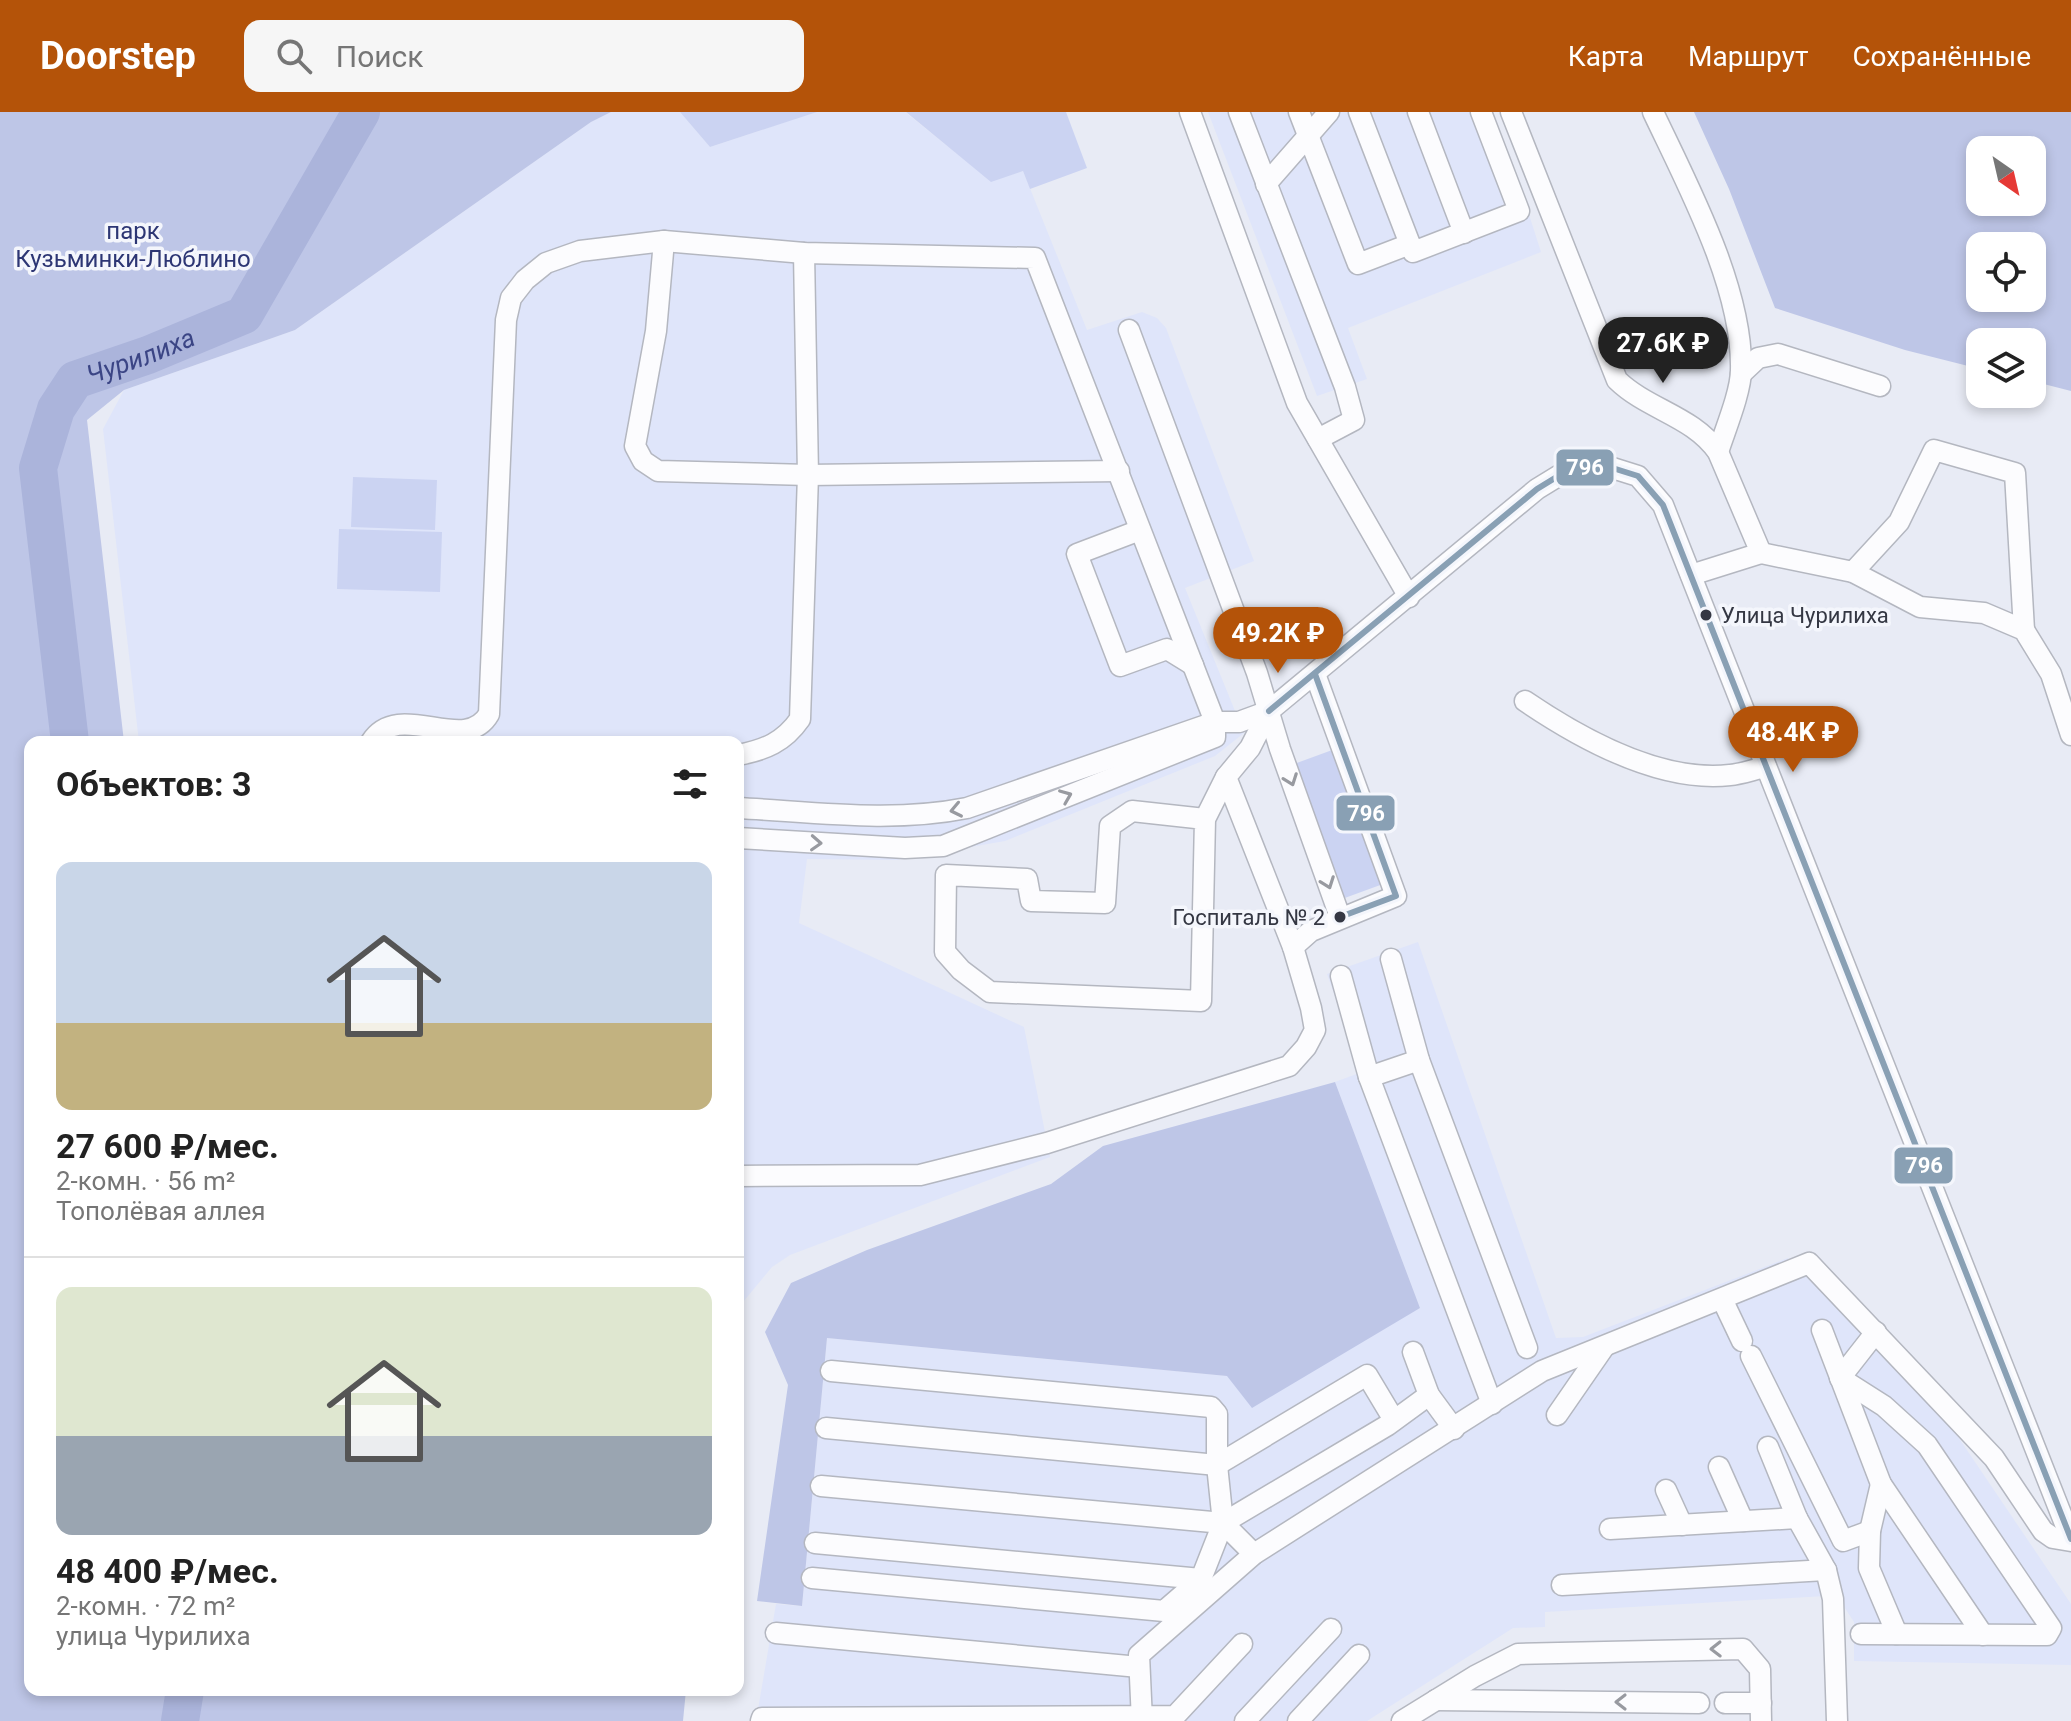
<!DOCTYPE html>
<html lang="ru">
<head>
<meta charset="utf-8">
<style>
	:root { --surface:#fff; --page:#f6f6f6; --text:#222; --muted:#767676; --line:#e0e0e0; --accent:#b45309 }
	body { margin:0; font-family:Roboto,sans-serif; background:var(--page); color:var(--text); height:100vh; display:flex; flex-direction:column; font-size:30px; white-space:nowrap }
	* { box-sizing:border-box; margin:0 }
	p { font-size:26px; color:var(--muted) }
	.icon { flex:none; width:44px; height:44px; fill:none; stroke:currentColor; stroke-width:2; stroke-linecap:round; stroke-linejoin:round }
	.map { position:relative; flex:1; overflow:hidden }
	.panel { position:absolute; left:24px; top:624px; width:720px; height:960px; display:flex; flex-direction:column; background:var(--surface); border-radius:16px; box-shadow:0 4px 12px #0003 }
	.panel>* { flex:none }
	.needle { width:52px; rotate:146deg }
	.controls { position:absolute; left:1966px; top:24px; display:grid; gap:16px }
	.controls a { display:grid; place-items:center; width:80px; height:80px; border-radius:16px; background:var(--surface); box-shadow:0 4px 12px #0003; font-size:40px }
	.price { position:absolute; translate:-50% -68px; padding:0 18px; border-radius:28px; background:var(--accent); color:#fff; font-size:26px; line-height:52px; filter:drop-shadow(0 2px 4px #0008) }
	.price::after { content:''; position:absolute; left:50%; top:48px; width:24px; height:18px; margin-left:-12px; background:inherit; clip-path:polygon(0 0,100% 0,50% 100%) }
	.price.selected { background:#222; color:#fff }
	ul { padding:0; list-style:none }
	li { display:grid; align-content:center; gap:16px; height:424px; padding:0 32px }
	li+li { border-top:2px solid var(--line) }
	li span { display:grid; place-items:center; height:248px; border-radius:16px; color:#555 }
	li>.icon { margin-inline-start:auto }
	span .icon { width:144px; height:144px; fill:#fffc; stroke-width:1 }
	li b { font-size:34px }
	h2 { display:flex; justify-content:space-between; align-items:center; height:96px; padding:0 32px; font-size:34px }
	header { display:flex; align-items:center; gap:48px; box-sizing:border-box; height:112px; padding:0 40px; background:var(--accent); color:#fff }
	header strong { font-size:38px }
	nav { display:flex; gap:44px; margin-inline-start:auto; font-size:28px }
	.search { width:560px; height:72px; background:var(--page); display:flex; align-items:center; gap:20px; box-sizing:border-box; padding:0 28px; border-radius:16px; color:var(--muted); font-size:30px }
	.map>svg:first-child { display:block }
	.built { fill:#dfe5fa }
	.green { fill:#cbd3f2 }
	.forest { fill:#bec6e7; fill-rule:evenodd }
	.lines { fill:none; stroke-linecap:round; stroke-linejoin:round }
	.river { stroke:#abb4db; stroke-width:38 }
	.minor-casing { stroke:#b4b7c0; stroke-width:23 }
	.minor { stroke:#fcfcfe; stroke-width:20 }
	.bus-1-casing { stroke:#f4f6fc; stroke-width:12 }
	.bus-1 { stroke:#89a0b4; stroke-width:6 }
	.oneway { stroke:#989aa0 }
	.bus-dot { fill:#343743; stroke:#f4f6fc; stroke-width:3 }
	.labels { text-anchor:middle; stroke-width:7; stroke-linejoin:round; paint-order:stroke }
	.bus-label { font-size:22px; fill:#343743; stroke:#f4f6fc; text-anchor:start }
	.park-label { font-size:24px; fill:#2d3674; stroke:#f4f6fc }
	.water-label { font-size:26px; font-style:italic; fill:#3b4585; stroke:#f4f6fc }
	.line-badge { stroke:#f4f6fc; stroke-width:3 }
	.badge-label { font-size:22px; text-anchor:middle; font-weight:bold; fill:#fff }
</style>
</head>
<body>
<header>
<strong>Doorstep</strong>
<div class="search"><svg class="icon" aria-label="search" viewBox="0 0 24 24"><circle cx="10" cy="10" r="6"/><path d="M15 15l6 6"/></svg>Поиск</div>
<nav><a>Карта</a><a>Маршрут</a><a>Сохранённые</a></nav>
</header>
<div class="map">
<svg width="2071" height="1609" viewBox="0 0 2071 1609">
	<rect width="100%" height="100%" fill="#e8ebf5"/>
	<g class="built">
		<polygon points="611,0 680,0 710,35 816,0 905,0 991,69 1023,59 1087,218 1142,200 1157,206 1166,216 1254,449 1185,476 1244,621 1215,644 1005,729 896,748 807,747 799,811 1024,915 1050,1045 790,1143 772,1155 738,1196 738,630 139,630 103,317 124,278 295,218 591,10"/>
		<polygon points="1208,0 1489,0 1523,84 1541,140 1348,216 1367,267 1317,284"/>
		<polygon points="1418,830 1556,1226 1583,1225 1788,1146 1950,1313 2071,1492 2071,1553 1854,1549 1854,1510 1841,1490 1826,1484 1545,1500 1545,1515 1513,1516 1367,1609 756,1609 776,1492 802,1494 827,1226 1228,1264 1420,1196 1335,970 1362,960 1327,862"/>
	</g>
	<g class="green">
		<polygon points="680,0 817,0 710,35"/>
		<polygon points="906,0 1066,0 1087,56 1030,77 1023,59 991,70"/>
		<polygon points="353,365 437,368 435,418 351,415"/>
		<polygon points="339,417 442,420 440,480 337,477"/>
		<polygon points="1335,637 1383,772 1342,787 1294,652"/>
	</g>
	<g class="forest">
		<polygon points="0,0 611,0 591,10 295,218 124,278 87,308 124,630 30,630 30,1578 686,1578 683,1609 0,1609"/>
		<path d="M1694,0H2071V279L2032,269V230H1980V257L1905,238L1775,196L1729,77ZM1980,38H2032V90H1980ZM1980,134H2032V186H1980Z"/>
		<polygon points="1335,970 1420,1196 1252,1296 1227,1264 827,1226 802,1494 757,1489 788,1273 765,1220 791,1171 867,1138 1051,1072 1103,1034"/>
	</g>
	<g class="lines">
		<g class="river">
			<path id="s1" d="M70,630L38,356L56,297L75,268L148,243L244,203L361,0"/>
			<polyline points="180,1609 185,1578"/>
		</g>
		<g class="minor-casing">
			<g id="minor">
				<polyline points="1190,0 1297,291 1409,485"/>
				<polyline points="1239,0 1345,275 1354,308 1318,327"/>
				<polyline points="1299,0 1358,152 1410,132"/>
				<polyline points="1359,0 1413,140 1519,99 1481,0"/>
				<polyline points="1418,0 1464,121"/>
				<path d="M1511,0L1617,268C1648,298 1693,304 1718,340L1761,441L1691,463"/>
				<path d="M1653,0C1688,74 1743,176 1741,258C1741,280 1725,318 1718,340"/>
				<polyline points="1266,72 1329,0"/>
				<polyline points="664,129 656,219 635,334 643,349 658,359 808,363 1119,359"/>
				<polyline points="1129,218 1257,561 1280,637 1340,805"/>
				<polyline points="1741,262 1758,246 1778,242 1880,274"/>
				<polyline points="1140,418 1077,442 1120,554 1167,537 1193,553"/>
				<polyline points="1761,441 1853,460 1920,495 1984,501 2024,518 2051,562 2071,623"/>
				<polyline points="1853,460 1899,410 1934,338 2015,361 2024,518"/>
				<path d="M1525,589C1581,627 1660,671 1730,663C1742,662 1755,657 1766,655"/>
				<path d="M371,630C399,586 465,644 489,602L506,208L511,186L525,168L546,151L580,139L664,129L804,141L1035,146L1215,610V625L943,734L905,736L738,726"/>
				<path d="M738,643C765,638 784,630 800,607L808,363L804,141"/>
				<path d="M738,696C814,700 892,711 967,696L1215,610H1239L1269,599L1537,377L1568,358L1603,353L1638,364L1663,393L2071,1427"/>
				<polyline points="1205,707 1132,699 1110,714 1105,791 1031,789 1027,767 946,763 945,840 961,858 990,880 1201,889 1205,707 1226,665"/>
				<polyline points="1293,835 1311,819 1396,784 1315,562"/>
				<polyline points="1391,847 1419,948 1527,1236"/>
				<polyline points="1341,864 1369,965 1492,1292"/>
				<polyline points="1369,965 1419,948"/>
				<polyline points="738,1064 920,1063 1047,1031 1289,954 1306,935 1315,918 1311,896 1293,835 1226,665 1250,636 1269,599"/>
				<polyline points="1722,1187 1742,1229"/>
				<polyline points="1822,1218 1881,1372 1983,1523"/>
				<polyline points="1413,1240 1429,1283 1454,1317"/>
				<polyline points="1751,1244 1843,1429 1870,1419"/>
				<polyline points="831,1259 1211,1295 1217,1302 1217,1353 1223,1411 1254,1442"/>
				<polyline points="1557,1303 1604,1235"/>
				<polyline points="826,1316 1217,1353 1367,1263 1394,1308"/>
				<polyline points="1768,1335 1797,1406 1826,1458 1833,1487 1837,1609"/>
				<polyline points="1719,1355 1743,1409"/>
				<polyline points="1881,1372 1870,1419 1869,1456 1897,1522"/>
				<polyline points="821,1374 1223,1411 1388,1313 1429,1283"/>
				<polyline points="1666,1378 1682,1413"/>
				<polyline points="1610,1417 1797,1406"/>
				<polyline points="815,1431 1201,1467"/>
				<polyline points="812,1466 1164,1499 1201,1467 1223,1411"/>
				<polyline points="1562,1473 1826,1458"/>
				<polyline points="776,1521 1139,1555"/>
				<polyline points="1861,1522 2047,1523 2051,1516 1927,1333 1884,1294 1840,1266 1876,1220"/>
				<polyline points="1436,1588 1699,1591"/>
				<polyline points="1725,1591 1761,1591"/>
				<polyline points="761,1609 762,1606 1175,1604 1242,1532"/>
				<polyline points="1142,1609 1139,1543 1254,1442 1542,1259 1809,1151 1994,1346 2043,1419 2053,1426 2071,1429"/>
				<polyline points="1245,1609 1331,1517"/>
				<polyline points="1298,1609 1359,1543"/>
				<polyline points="1402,1609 1475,1564 1518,1542 1743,1537 1760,1557 1761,1609"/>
			</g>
		</g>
		<use href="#minor" class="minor"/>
		<g class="bus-1-casing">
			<g id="bus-1">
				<polyline points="1315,562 1396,784 1340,805"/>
				<polyline points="1269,599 1537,377 1568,358 1603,353 1638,364 1663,393 2071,1427"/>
			</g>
		</g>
		<use href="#bus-1" class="bus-1"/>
	</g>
	<defs><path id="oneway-chevron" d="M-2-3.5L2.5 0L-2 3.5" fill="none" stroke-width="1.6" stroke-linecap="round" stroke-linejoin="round" transform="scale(2)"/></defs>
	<g class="oneway">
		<use href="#oneway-chevron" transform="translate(1291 668) rotate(70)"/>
		<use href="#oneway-chevron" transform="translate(1066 684) rotate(-22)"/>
		<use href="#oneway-chevron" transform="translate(956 698) rotate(168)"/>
		<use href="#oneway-chevron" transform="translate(816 731) rotate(3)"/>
		<use href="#oneway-chevron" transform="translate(1328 771) rotate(70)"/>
		<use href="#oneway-chevron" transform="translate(1716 1537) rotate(179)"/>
		<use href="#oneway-chevron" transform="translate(1621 1590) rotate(-180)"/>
	</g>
	<g class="bus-dot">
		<circle cx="1706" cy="503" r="7"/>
		<circle cx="1340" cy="805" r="7"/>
	</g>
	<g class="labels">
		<g class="bus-label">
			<text x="1721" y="511">Улица Чурилиха</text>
			<text x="1325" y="813" text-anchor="end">Госпиталь № 2</text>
		</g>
		<g class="park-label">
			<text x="133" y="127">парк<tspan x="133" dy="28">Кузьминки-Люблино</tspan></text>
		</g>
		<g class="water-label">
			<text dy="9" stroke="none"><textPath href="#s1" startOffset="442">Чурилиха</textPath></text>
		</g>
	</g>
	<g class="line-badge">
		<rect x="1555" y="336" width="60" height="39" rx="8" fill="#89a0b4"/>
		<rect x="1335" y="682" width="61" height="38" rx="8" fill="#89a0b4"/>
		<rect x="1893" y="1034" width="61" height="39" rx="8" fill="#89a0b4"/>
	</g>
	<g class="badge-label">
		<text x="1585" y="363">796</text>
		<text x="1366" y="709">796</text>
		<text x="1924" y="1061">796</text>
	</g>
</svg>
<div class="controls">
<a><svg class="needle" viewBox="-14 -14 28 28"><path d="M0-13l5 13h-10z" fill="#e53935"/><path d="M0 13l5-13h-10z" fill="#767676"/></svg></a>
<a><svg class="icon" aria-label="locate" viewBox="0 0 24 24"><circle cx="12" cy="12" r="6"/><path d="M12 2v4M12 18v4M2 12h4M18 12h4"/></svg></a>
<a><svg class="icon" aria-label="layers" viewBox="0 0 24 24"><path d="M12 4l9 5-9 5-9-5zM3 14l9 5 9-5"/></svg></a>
</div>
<b class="price selected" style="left:1663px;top:273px">27.6K ₽</b>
<b class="price" style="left:1278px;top:563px">49.2K ₽</b>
<b class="price" style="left:1793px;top:662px">48.4K ₽</b>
<section class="panel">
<h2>Объектов: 3<svg class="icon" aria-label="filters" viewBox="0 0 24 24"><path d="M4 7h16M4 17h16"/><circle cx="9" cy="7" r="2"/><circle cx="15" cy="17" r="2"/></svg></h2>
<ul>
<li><span style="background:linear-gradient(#c9d6e8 65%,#c2b280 0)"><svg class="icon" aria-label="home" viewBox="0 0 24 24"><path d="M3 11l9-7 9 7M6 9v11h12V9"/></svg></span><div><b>27 600 ₽/мес.</b><p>2-комн. · 56 m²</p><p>Тополёвая аллея</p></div></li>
<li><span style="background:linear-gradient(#dfe7d0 60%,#9aa5b1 0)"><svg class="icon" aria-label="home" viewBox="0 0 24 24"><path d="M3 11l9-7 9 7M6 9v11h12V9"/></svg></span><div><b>48 400 ₽/мес.</b><p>2-комн. · 72 m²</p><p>улица Чурилиха</p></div></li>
</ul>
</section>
</div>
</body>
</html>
